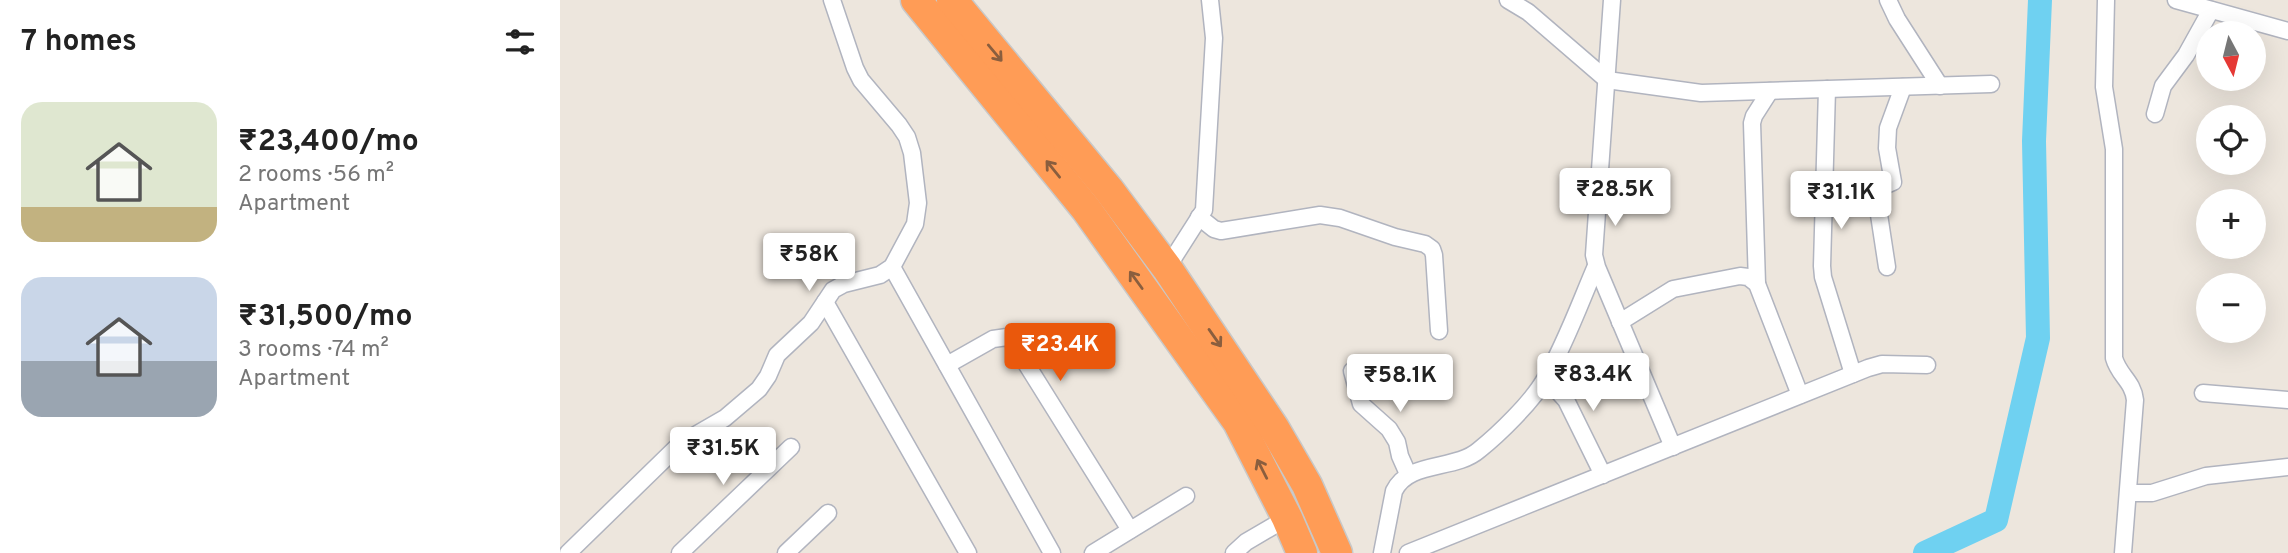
<!DOCTYPE html>
<html lang="en">
<head>
<meta charset="utf-8">
<style>
	:root { --surface:#fff; --page:#f6f6f6; --text:#222; --muted:#767676; --accent:#ea580c }
	body { margin:0; font-family:Overpass,sans-serif; background:var(--page); color:var(--text); height:100vh; display:flex; flex-direction:column; font-size:26px; white-space:nowrap }
	* { box-sizing:border-box; margin:0 }
	p { font-size:23px; color:var(--muted) }
	.icon { flex:none; width:38px; height:38px; fill:none; stroke:currentColor; stroke-width:2; stroke-linecap:round; stroke-linejoin:round }
	.map { position:relative; flex:1; overflow:hidden }
	.details { display:flex; flex-direction:column; background:var(--surface); width:560px }
	.details>* { flex:none }
	.needle { width:46px; rotate:173deg }
	.tools { position:absolute; left:1636px; top:21px; display:grid; gap:14px }
	.tools a { display:grid; place-items:center; width:70px; height:70px; border-radius:50%; background:var(--surface); box-shadow:0 7px 28px #0002; font-size:35px }
	.price { position:absolute; translate:-50% -60px; padding:0 16px; border-radius:7px; background:#fff; color:#222; font-size:23px; line-height:46px; filter:drop-shadow(0 2px 4px #0008) }
	.price::after { content:''; position:absolute; left:50%; top:42px; width:21px; height:16px; margin-left:-10px; background:inherit; clip-path:polygon(0 0,100% 0,50% 100%) }
	.price.active { background:var(--accent); color:#fff }
	ul { padding:0; list-style:none }
	li { display:flex; align-items:center; gap:21px; height:175px; padding:0 21px }
	li span { display:grid; place-items:center; flex:none; width:196px; height:140px; border-radius:21px; color:#555 }
	li>.icon { margin-inline-start:auto }
	span .icon { width:84px; height:84px; fill:#fffc; stroke-width:1 }
	li b { font-size:30px }
	h2 { display:flex; justify-content:space-between; align-items:center; height:84px; padding:0 21px; font-size:30px }
	main { display:flex; flex:1; min-height:0 }
	.map>svg:first-child { display:block }
	.lines { fill:none; stroke-linecap:round; stroke-linejoin:round }
	.river { stroke:#6fd1f1; stroke-width:24 }
	.street-casing { stroke:#b1b4bf; stroke-width:19 }
	.highway-casing { stroke:#c8c8c8; stroke-width:33 }
	.street { stroke:#fff; stroke-width:16 }
	.highway { stroke:#ff9c56; stroke-width:30 }
	.oneway { stroke:#8a5e3e }
</style>
</head>
<body>
<main>
<section class="details">
<h2>7 homes<svg class="icon" aria-label="filters" viewBox="0 0 24 24"><path d="M4 7h16M4 17h16"/><circle cx="9" cy="7" r="2"/><circle cx="15" cy="17" r="2"/></svg></h2>
<ul>
<li><span style="background:linear-gradient(#dfe7d0 75%,#c2b280 0)"><svg class="icon" aria-label="home" viewBox="0 0 24 24"><path d="M3 11l9-7 9 7M6 9v11h12V9"/></svg></span><div><b>₹23,400/mo</b><p>2 rooms · 56 m²</p><p>Apartment</p></div></li>
<li><span style="background:linear-gradient(#c9d6e8 60%,#9aa5b1 0)"><svg class="icon" aria-label="home" viewBox="0 0 24 24"><path d="M3 11l9-7 9 7M6 9v11h12V9"/></svg></span><div><b>₹31,500/mo</b><p>3 rooms · 74 m²</p><p>Apartment</p></div></li>
</ul>
</section>
<div class="map">
<svg width="1728" height="553" viewBox="0 0 1728 553">
	<rect width="100%" height="100%" fill="#ede6dd"/>
	<g class="lines">
		<polyline class="river" points="1365,553 1436,520 1478,338 1474,141 1480,0"/>
		<g class="street-casing">
			<g id="street">
				<polyline points="948,0 968,12 1047,80 1141,93 1431,84"/>
				<polyline points="1052,0 1034,255 1037,267 1113,447"/>
				<polyline points="1328,0 1337,19 1380,86"/>
				<path d="M1546,0L1544,87L1554,149V358C1559,376 1573,381 1575,400L1563,553"/>
				<polyline points="1616,0 1728,31"/>
				<polyline points="1267,89 1262,266 1263,277 1293,374"/>
				<polyline points="1595,114 1603,86 1626,55 1651,10"/>
				<polyline points="639,217 654,229 661,231 760,215 780,218 835,237 865,244 872,249 874,255 879,331"/>
				<polyline points="332,267 492,553"/>
				<polyline points="1327,267 1316,195 1319,188 1333,182 1327,148 1328,128 1343,87"/>
				<polyline points="607,268 644,210 654,38 650,0"/>
				<polyline points="1197,284 1192,123 1194,116 1210,91"/>
				<polyline points="265,302 408,553"/>
				<polyline points="1060,322 1113,289 1180,276 1188,277 1197,284 1240,395"/>
				<polyline points="387,365 433,339 447,337 452,341 570,530"/>
				<polyline points="792,371 801,404 829,429 837,442 840,456 848,474"/>
				<polyline points="986,378 1006,400 1043,475"/>
				<polyline points="1643,393 1728,400"/>
				<polyline points="1569,493 1592,493 1646,476 1728,467"/>
				<polyline points="8,553 120,444 165,418 199,389 208,376 217,355 251,323 273,290 284,284 320,275 332,267 355,224 358,203 352,153 347,137 339,125 301,80 295,68 272,0"/>
				<polyline points="120,553 231,447"/>
				<polyline points="226,553 268,513"/>
				<polyline points="533,553 626,496"/>
				<polyline points="674,553 686,542 727,518"/>
				<path d="M822,553L834,491C849,460 895,471 919,450C939,434 972,402 985,379C1005,345 1020,303 1036,266"/>
				<polyline points="848,553 1308,368 1322,364 1367,365"/>
			</g>
		</g>
		<g class="highway-casing">
			<g id="highway">
				<polyline points="356,0 526,209 678,422 727,518 742,553"/>
				<polyline points="392,0 549,190 607,268 714,428 747,485 777,553"/>
			</g>
		</g>
		<use href="#street" class="street"/>
		<use href="#highway" class="highway"/>
	</g>
	<defs><path id="oneway-shaft" d="M-6 0H5M1.5-3L5.5 0L1.5 3" fill="none" stroke-width="1.6" stroke-linecap="round" stroke-linejoin="round" transform="scale(1.75)"/></defs>
	<g class="oneway">
		<use href="#oneway-shaft" transform="translate(435 53) rotate(50)"/>
		<use href="#oneway-shaft" transform="translate(493 169) rotate(-129)"/>
		<use href="#oneway-shaft" transform="translate(576 280) rotate(-126)"/>
		<use href="#oneway-shaft" transform="translate(655 338) rotate(55)"/>
		<use href="#oneway-shaft" transform="translate(702 469) rotate(-117)"/>
	</g>
</svg>
<div class="tools">
<a><svg class="needle" viewBox="-14 -14 28 28"><path d="M0-13l5 13h-10z" fill="#e53935"/><path d="M0 13l5-13h-10z" fill="#767676"/></svg></a>
<a><svg class="icon" aria-label="locate" viewBox="0 0 24 24"><circle cx="12" cy="12" r="6"/><path d="M12 2v4M12 18v4M2 12h4M18 12h4"/></svg></a>
<a>+</a>
<a>−</a>
</div>
<b class="price" style="left:1055px;top:228px">₹28.5K</b>
<b class="price" style="left:1281px;top:231px">₹31.1K</b>
<b class="price" style="left:249px;top:293px">₹58K</b>
<b class="price active" style="left:500px;top:383px">₹23.4K</b>
<b class="price" style="left:1033px;top:413px">₹83.4K</b>
<b class="price" style="left:840px;top:414px">₹58.1K</b>
<b class="price" style="left:163px;top:487px">₹31.5K</b>
</div>
</main>
</body>
</html>
